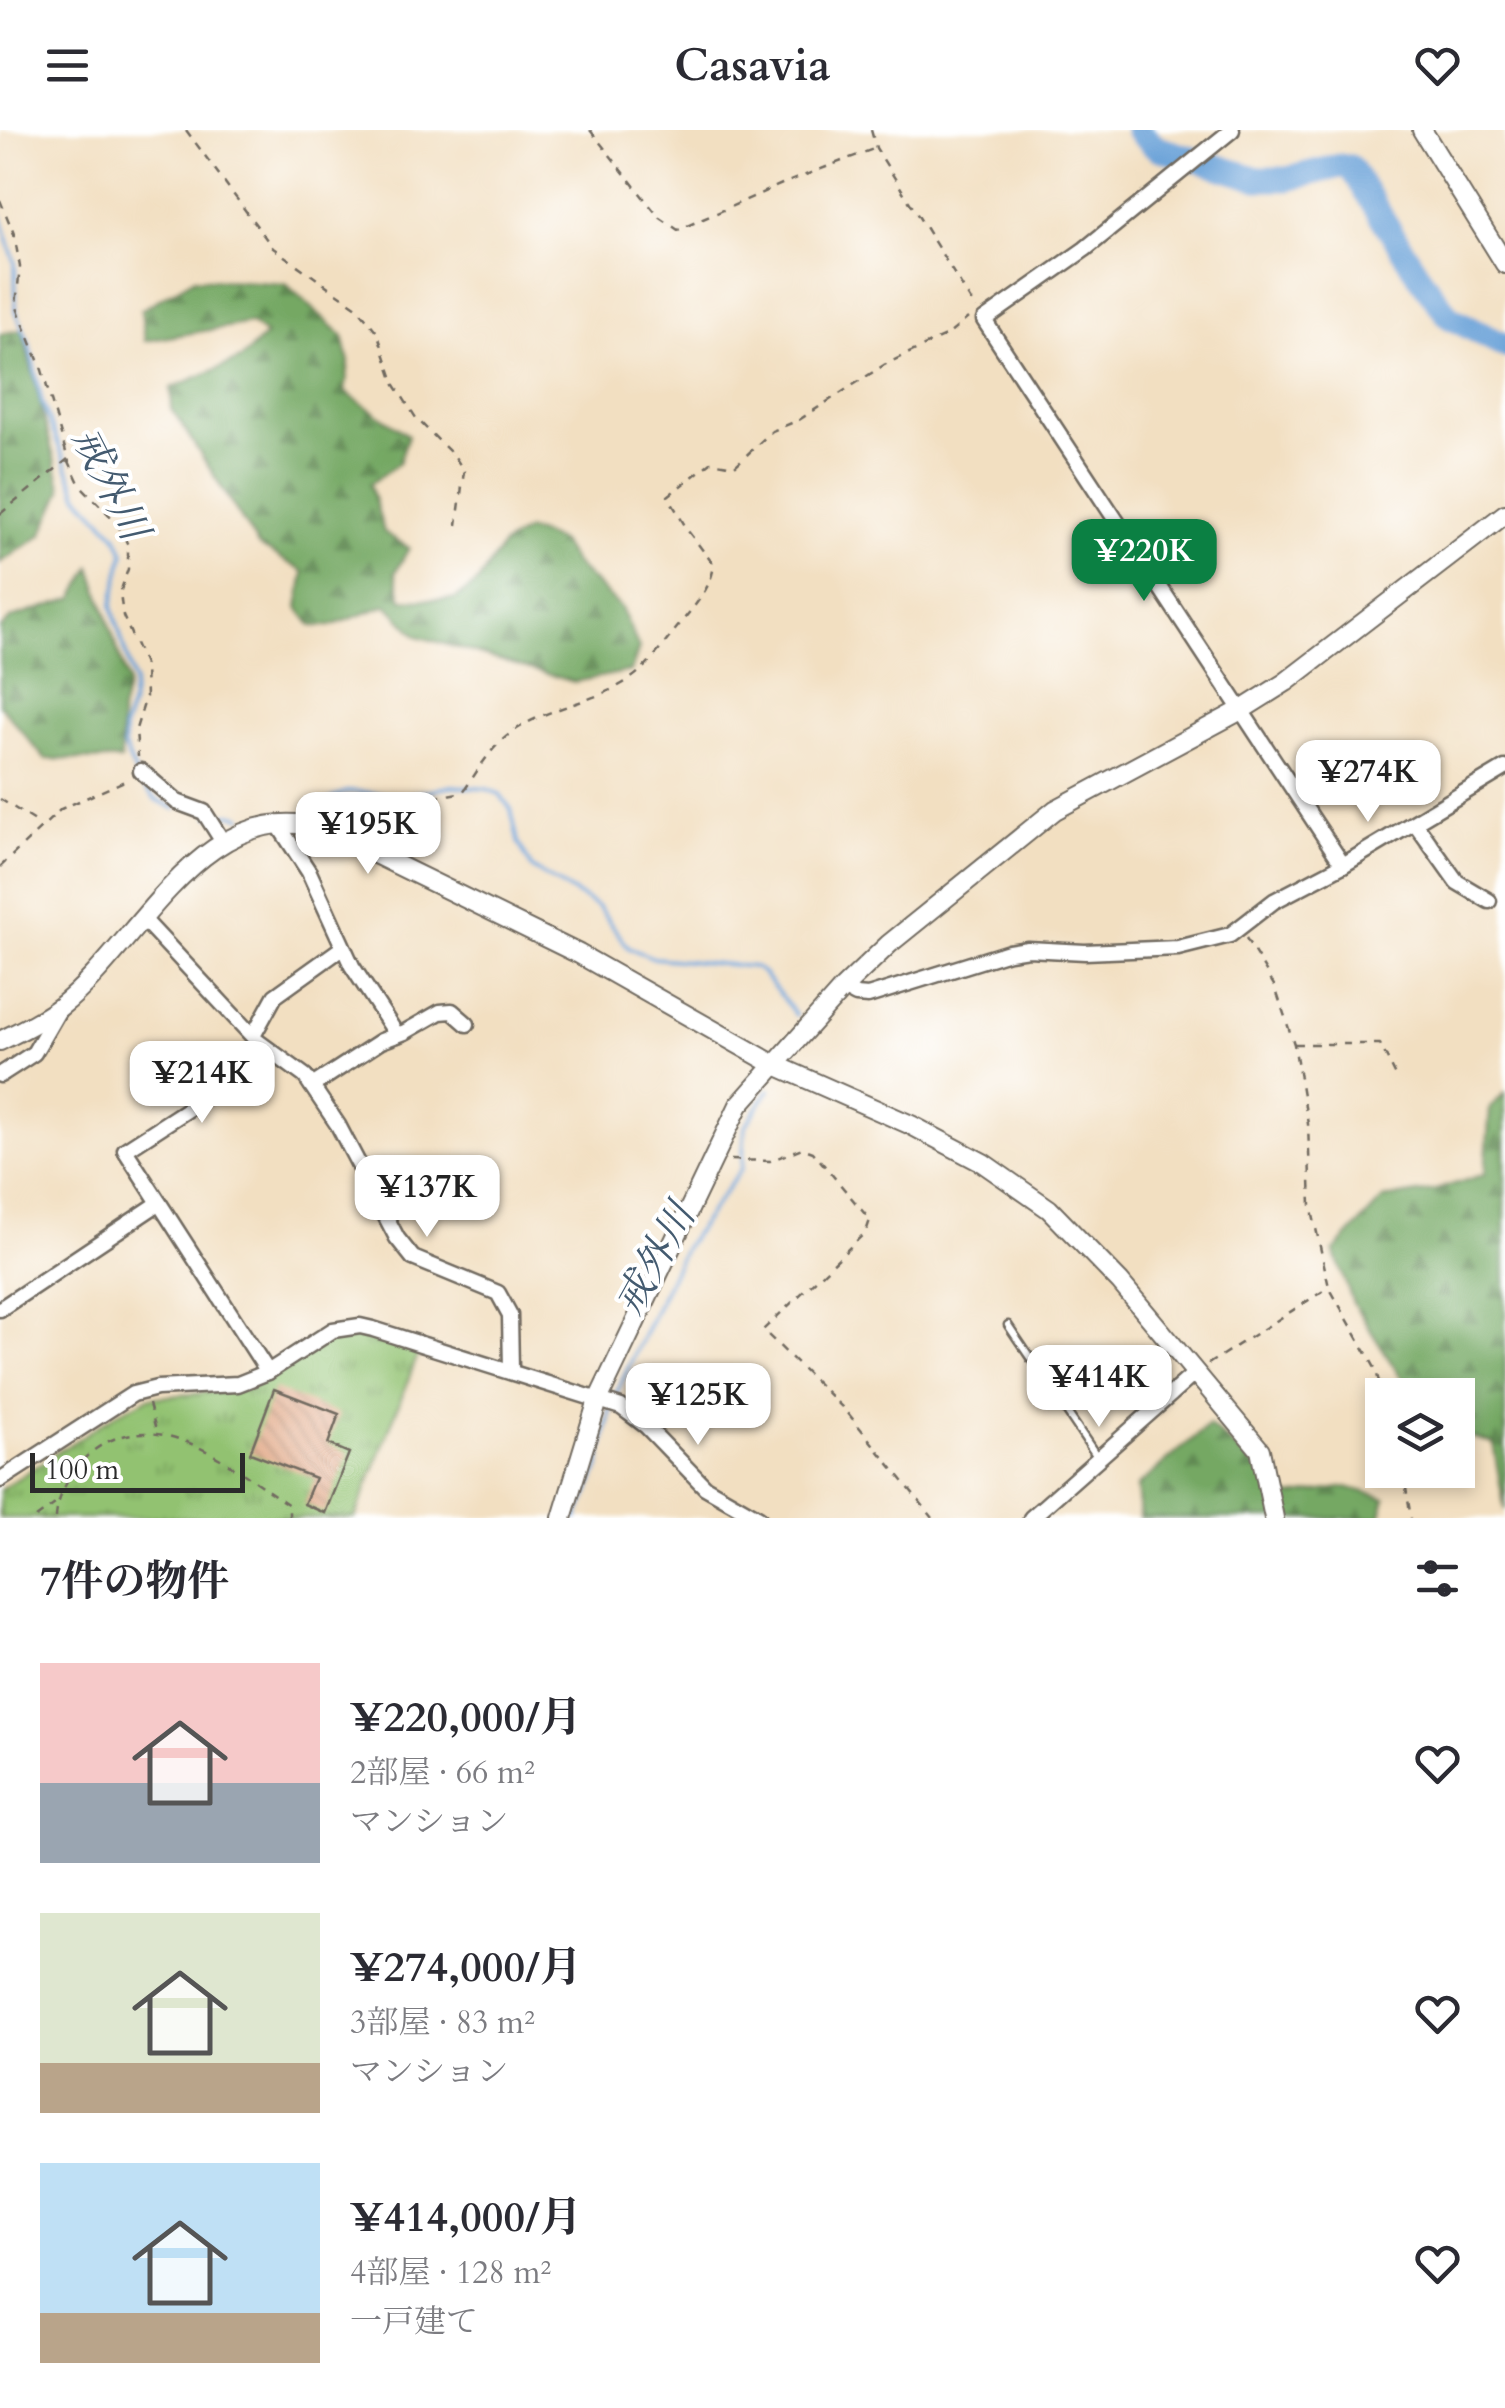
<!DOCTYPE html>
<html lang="ja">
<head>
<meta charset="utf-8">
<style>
	:root { --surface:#fff; --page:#f2f2f3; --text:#2b2b33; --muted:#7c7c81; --accent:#0b8043 }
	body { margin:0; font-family:Cardo,"Noto Serif JP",serif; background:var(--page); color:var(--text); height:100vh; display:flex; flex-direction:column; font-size:38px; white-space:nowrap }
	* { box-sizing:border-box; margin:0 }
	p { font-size:32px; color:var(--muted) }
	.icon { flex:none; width:55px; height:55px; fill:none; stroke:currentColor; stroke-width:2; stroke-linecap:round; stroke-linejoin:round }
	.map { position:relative; height:1388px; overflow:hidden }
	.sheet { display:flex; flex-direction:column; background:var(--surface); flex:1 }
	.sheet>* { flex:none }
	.buttons { position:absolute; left:1365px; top:1248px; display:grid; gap:20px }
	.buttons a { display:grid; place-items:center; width:110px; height:110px; border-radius:0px; background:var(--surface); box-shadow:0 5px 15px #0003; font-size:50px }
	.scale { position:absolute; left:30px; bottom:25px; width:215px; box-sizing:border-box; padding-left:10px; border:5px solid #2b2b2b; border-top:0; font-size:28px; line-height:35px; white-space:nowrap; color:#2b2b2b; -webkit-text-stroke:8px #fff; paint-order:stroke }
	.price { position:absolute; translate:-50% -85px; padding:0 22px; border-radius:20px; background:#fff; color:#222; font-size:32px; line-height:65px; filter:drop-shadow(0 2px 5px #0008) }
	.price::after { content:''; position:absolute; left:50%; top:60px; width:30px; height:22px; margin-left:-15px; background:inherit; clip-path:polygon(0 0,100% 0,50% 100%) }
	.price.active { background:var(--accent); color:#fff }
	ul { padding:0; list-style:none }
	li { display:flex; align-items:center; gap:30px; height:250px; padding:0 40px }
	li span { display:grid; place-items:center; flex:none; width:280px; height:200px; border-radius:0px; color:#555 }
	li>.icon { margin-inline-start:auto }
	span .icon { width:120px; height:120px; fill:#fffc; stroke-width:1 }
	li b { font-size:42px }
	h2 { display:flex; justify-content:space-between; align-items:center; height:120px; padding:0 40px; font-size:42px }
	header { display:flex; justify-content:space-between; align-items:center; height:130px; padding:0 40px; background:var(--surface); font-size:45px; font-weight:700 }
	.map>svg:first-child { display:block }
	.forest { fill:url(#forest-firs); stroke:#506a47; stroke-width:2.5 }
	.park { fill:url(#park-tufts); stroke:#5e764e; stroke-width:2.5 }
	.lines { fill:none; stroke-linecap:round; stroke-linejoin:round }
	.stream { stroke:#6aa2d8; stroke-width:4 }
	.river { stroke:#6aa2d8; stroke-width:25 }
	.building { fill:url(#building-back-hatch) }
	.lane-casing { stroke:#716a60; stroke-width:11 }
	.street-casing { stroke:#716a60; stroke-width:19 }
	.secondary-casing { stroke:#716a60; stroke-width:22 }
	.path { stroke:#716a60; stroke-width:2.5; stroke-dasharray:8 8; stroke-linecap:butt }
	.lane { stroke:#fff; stroke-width:6 }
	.street { stroke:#fff; stroke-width:14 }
	.secondary { stroke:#fff; stroke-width:18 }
	.labels { text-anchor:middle; stroke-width:8; stroke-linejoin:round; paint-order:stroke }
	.water-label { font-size:40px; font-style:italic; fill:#445b70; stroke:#fff }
</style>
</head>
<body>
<header><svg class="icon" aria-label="menu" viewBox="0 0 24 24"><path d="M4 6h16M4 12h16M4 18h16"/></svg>Casavia<svg class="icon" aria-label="heart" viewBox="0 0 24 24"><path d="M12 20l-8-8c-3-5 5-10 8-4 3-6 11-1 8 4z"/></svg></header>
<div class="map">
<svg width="1505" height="1388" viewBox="0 0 1505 1388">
	<defs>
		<pattern id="forest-firs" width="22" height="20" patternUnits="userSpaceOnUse" patternTransform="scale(2.5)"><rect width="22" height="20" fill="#75a863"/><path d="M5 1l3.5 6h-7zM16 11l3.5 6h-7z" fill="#608952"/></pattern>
		<pattern id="park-tufts" width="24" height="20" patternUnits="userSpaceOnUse" patternTransform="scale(2.5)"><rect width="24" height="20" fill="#92c271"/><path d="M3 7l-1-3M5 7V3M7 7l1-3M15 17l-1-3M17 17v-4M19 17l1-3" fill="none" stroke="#779e5d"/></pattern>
		<pattern id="building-back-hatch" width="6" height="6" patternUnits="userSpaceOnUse" patternTransform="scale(2.5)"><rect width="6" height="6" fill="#e2a987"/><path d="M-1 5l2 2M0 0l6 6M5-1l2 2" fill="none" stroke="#b78a6f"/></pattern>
	</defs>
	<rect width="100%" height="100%" fill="#fff"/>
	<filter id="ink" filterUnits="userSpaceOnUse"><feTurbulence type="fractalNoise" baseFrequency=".01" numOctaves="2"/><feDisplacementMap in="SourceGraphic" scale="20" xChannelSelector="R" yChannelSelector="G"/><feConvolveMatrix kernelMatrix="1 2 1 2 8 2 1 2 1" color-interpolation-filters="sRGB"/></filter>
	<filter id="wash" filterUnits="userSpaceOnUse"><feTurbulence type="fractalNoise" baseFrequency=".0048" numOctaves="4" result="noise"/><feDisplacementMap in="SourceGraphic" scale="40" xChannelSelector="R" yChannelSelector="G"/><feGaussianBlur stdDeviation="2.25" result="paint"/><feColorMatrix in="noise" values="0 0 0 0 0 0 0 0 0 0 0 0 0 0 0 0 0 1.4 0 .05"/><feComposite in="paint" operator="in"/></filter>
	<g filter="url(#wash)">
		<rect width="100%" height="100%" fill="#f2dfc1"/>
		<g class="forest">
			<polygon points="195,148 286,154 343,206 349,232 345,262 408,305 399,333 370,354 384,402 409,418 395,443 402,470 455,469 477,453 503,415 527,400 560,411 574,433 621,478 639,518 631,541 574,552 417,506 387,475 331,496 312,496 298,478 304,442 258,415 172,279 171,258 241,229 266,205 250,193 145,211 141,180"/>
			<polygon points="22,200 62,360 42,405 0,433 0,204"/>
			<polygon points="91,437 128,553 121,582 121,630 45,629 0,575 0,499 11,488 74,468"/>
			<polygon points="1505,963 1505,1381 1493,1313 1458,1304 1458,1265 1412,1265 1353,1173 1334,1121 1383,1069 1436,1060 1485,1044 1490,978"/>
			<polygon points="1209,1295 1290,1366 1347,1357 1386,1368 1380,1388 1140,1388 1137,1357"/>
		</g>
		<polygon class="park" points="334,1203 363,1203 419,1222 355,1388 0,1388 0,1360 116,1284 148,1268 248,1259 287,1237"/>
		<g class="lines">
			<g class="stream">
				<polyline points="0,84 15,133 16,181 29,213 42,272 78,365 116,405 124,423 112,476 134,552 131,577 124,597 124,617 139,651 155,669 176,679"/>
				<polyline points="209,686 231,684 242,687"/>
				<polyline points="310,686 336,666 349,661 404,666 452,656 487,659 499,664 511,679 518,712 532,738 598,777 629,818 654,828 754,837 762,842 796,885"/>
				<polyline points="614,1268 685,1117 742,1038 745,997 769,960"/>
				<polyline points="577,1388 599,1337 611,1277"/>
			</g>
			<polyline class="river" points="1137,0 1157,18 1258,49 1287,49 1340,36 1350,37 1417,143 1449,187 1505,216"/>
		</g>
		<g id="blocks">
			<polygon class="building" points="274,1259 339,1284 328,1314 349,1323 325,1383 304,1374 315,1348 250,1323"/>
		</g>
	</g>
	<g filter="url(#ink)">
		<use href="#blocks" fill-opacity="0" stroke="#716a60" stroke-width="2.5"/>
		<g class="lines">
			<g class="lane-casing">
				<polyline id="lane" points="1008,1195 1098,1328"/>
			</g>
			<g class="street-casing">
				<g id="street">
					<polyline points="1232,0 1085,119 984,190 1343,735"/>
					<polyline points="141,641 177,672 204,682 223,712"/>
					<polyline points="1415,693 1457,752 1489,771"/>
					<polyline points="279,696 309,742 352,836 397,905"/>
					<polyline points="144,790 257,911 305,946 338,995 397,1108 413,1128 498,1163 510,1185 511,1240"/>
					<polyline points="843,858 856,865 868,866 1009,822 1028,819 1085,822 1178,818 1230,805 1274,771 1343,735 1505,638"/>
					<polyline points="253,906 275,866 342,818"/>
					<polyline points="266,920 193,976 125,1020 268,1242"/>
					<polyline points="0,945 34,923 60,878"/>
					<polyline points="312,956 381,911 405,902 440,882 452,881 467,894"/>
					<polyline points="0,1179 159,1073"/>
					<polyline points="0,1350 133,1264 157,1258 238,1254 268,1242 333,1200 360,1196 373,1199 621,1277 646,1296 705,1357 759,1388"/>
					<polyline points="1031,1388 1195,1243"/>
				</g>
			</g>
			<g class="secondary-casing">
				<g id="secondary">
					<polyline points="1422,0 1505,134"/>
					<path d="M0,911C20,901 42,891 60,877C139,816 202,663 324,699L579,824L773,934L911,995L983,1033L1049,1079L1120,1152L1260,1320L1274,1388"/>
					<polyline points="562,1388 598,1270 739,975 843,858 889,814 1055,680 1243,579 1286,552 1505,384"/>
				</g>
			</g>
			<g class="path">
				<polyline points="186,0 273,118 357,177 377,202 395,255 416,288 455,327 464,341 457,395"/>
				<polyline points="590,0 659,87 678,100 782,54 876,18"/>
				<polyline points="871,0 876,18 976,179"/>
				<polyline points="0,70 14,104 20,137 16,175 42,240 68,329 80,355 117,393 128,415 128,439 120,463 123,486 145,536 146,567 136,599 138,627"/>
				<polyline points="0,384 68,329"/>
				<polyline points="0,669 40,694"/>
				<path d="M326,684L358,667L410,672L463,662C480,638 490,616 517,599C550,577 589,573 622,554C647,540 662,516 680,494C694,476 711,459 714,435L688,401L668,366L711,332L735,336L772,301L799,290L884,235L949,204L968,188"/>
				<polyline points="0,737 61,679 129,649"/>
				<polyline points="1246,808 1275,857 1294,914 1308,994 1311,1076 1329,1157 1375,1238 1383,1265"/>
				<polyline points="1294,914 1380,914 1396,946"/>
				<polyline points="731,1030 770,1031 802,1018 813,1022 870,1090 866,1102 763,1200 847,1282 933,1388"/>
				<polyline points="1208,1234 1328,1158"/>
				<polyline points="149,1274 156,1300"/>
				<polyline points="1403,1340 1411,1388"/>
				<polyline points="36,1388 55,1374"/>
				<path d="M56,1388C57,1366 71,1341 87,1326C154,1267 230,1336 289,1375V1388"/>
			</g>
			<use href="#lane" class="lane"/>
			<use href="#street" class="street"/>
			<use href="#secondary" class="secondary"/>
		</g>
	</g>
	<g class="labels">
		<g class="water-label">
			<text transform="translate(111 353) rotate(63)" y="14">戒外川</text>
			<text transform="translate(654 1129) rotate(-61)" y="14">戒外川</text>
		</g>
	</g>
</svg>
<div class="buttons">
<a><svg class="icon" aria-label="layers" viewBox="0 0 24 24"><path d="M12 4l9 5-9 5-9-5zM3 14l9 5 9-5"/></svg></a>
</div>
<div class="scale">100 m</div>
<b class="price active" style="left:1144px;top:474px">¥220K</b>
<b class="price" style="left:1368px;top:695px">¥274K</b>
<b class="price" style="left:368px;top:747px">¥195K</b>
<b class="price" style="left:202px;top:996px">¥214K</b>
<b class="price" style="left:427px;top:1110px">¥137K</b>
<b class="price" style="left:1099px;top:1300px">¥414K</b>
<b class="price" style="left:698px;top:1318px">¥125K</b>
</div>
<section class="sheet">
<h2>7件の物件<svg class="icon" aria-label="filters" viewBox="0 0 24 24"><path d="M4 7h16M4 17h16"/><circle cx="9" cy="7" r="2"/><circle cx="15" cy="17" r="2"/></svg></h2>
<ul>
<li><span style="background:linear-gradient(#f6c9c9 60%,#9aa5b1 0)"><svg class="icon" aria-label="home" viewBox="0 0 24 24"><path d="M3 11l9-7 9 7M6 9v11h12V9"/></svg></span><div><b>¥220,000/月</b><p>2部屋 · 66 m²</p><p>マンション</p></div><svg class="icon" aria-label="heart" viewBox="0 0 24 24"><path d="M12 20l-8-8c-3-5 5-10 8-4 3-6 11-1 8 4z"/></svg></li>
<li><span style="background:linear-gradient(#dfe7d0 75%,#b9a48a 0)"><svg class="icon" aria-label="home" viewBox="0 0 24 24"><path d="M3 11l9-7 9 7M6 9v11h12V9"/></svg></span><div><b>¥274,000/月</b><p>3部屋 · 83 m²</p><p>マンション</p></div><svg class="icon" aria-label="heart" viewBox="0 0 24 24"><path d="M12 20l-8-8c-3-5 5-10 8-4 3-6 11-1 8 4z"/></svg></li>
<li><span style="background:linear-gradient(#bfe0f5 75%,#b9a48a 0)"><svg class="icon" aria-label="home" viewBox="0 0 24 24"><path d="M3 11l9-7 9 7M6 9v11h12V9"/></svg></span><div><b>¥414,000/月</b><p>4部屋 · 128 m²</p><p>一戸建て</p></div><svg class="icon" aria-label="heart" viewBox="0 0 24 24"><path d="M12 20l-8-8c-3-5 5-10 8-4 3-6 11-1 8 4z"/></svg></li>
</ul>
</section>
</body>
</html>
